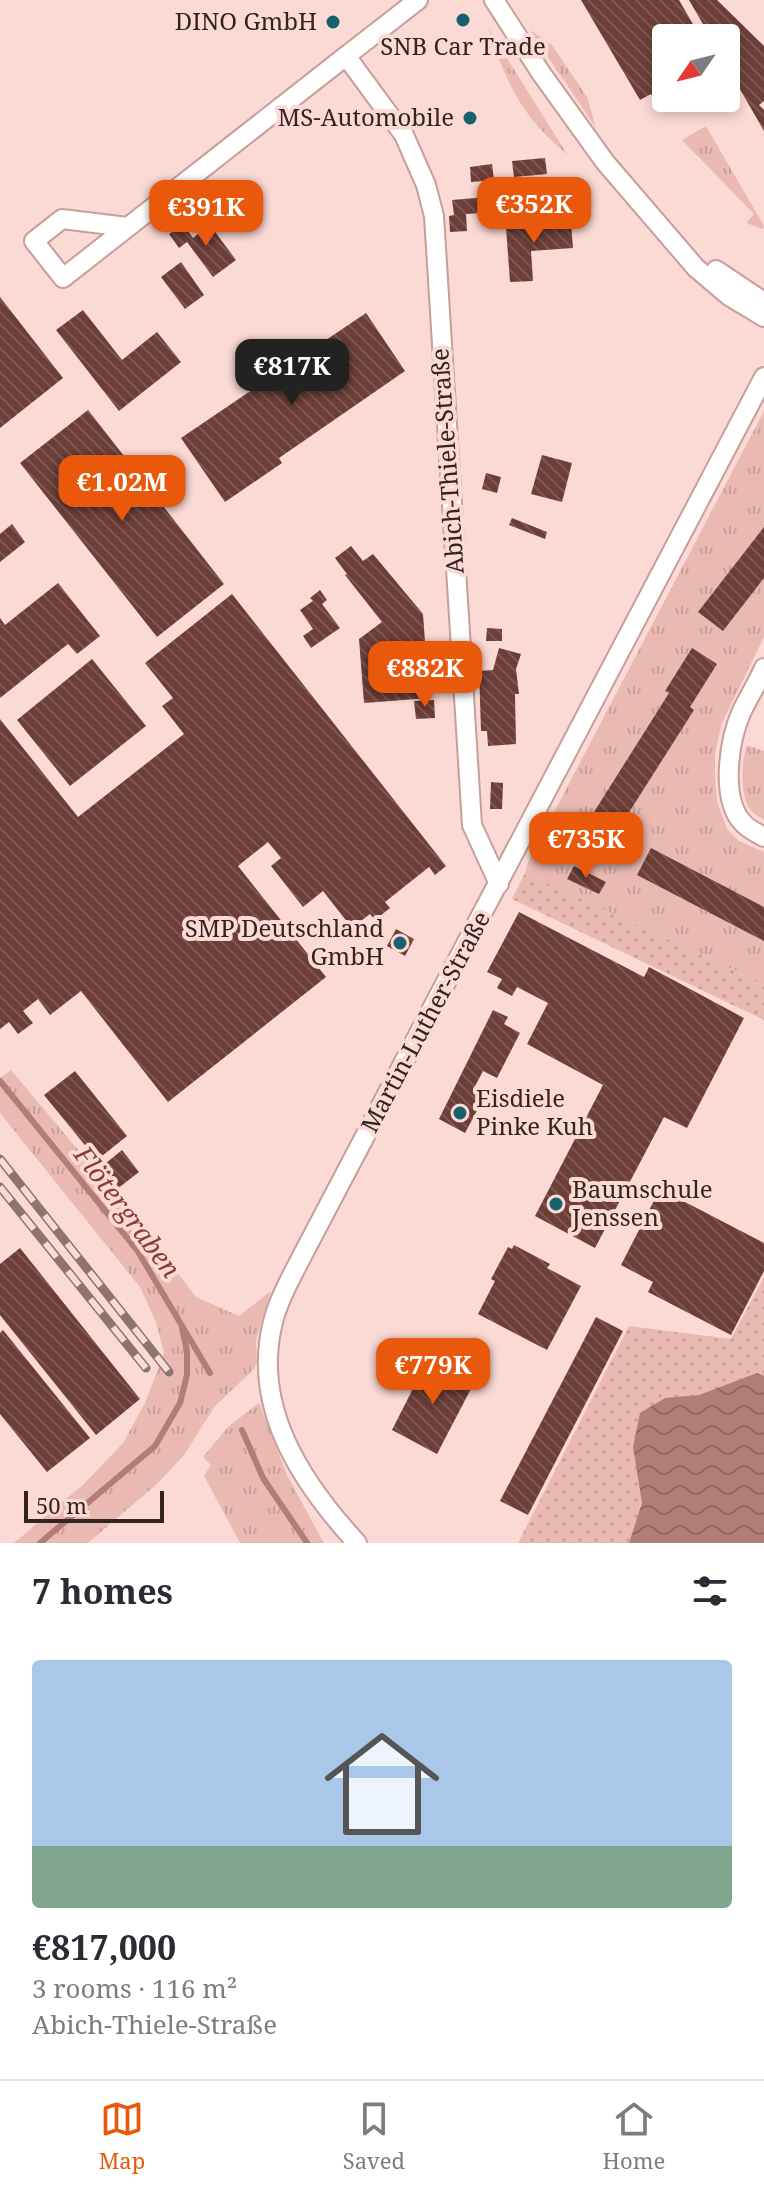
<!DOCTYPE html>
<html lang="en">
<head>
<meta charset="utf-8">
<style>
	:root { --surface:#fff; --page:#f2f2f3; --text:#2b2b33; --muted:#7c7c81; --line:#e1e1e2; --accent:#ea580c }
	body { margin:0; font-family:"Noto Serif",serif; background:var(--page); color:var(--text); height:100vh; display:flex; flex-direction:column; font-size:30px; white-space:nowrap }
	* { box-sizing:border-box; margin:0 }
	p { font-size:26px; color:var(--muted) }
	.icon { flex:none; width:44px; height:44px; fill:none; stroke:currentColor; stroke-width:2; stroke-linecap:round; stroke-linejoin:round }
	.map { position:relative; height:1543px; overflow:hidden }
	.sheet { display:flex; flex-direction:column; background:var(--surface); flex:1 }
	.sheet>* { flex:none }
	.needle { width:52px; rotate:235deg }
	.buttons { position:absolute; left:652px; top:24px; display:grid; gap:16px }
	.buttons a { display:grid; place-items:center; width:88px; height:88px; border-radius:8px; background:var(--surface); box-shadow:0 4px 12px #0003; font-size:40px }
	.scale { position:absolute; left:24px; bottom:20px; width:140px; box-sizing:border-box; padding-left:8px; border:4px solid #332321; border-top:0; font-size:22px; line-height:28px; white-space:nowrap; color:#332321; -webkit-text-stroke:6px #fbd9d4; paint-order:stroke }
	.price { position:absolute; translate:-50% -68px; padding:0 18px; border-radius:16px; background:var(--accent); color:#fff; font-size:26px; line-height:52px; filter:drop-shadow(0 2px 4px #0008) }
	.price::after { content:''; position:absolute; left:50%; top:48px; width:24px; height:18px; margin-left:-12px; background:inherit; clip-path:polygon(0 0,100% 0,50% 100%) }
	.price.active { background:#222; color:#fff }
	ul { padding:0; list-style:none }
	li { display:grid; align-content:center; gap:16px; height:424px; padding:0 32px }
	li+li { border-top:2px solid var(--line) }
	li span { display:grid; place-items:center; height:248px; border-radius:8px; color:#555 }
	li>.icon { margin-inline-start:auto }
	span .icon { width:144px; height:144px; fill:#fffc; stroke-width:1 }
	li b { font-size:34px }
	h2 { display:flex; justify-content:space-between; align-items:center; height:96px; padding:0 32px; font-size:34px }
	.dock { display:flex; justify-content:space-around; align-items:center; height:112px; border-top:2px solid var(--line); background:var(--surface); font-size:22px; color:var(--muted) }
	.dock a { display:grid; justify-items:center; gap:4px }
	.dock .active { color:var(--accent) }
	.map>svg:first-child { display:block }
	.grass { fill:url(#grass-tufts) }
	.park { fill:url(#park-dots) }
	.water { fill:url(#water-waves) }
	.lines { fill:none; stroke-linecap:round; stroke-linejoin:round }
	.stream { stroke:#b27d75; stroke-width:6 }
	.building { fill:url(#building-back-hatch) }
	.street-casing { stroke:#c79f99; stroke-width:22 }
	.street { stroke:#fff; stroke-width:18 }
	.rail-casing { stroke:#8c7471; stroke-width:9 }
	.rail { stroke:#fbd9d4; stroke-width:6; stroke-dasharray:18; stroke-linecap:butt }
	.poi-dot { fill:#15626c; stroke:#fbd9d4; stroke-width:3 }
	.labels { text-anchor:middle; stroke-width:8; stroke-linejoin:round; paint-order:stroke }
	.poi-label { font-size:24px; fill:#332321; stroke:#fbd9d4; text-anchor:end }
	.street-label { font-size:24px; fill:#332321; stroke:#fbd9d4 }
	.water-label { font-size:26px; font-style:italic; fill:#853f36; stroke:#fbd9d4 }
</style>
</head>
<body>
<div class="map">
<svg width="764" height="1543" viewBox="0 0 764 1543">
	<defs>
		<pattern id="grass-tufts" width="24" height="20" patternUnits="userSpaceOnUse" patternTransform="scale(2)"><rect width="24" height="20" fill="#eabab2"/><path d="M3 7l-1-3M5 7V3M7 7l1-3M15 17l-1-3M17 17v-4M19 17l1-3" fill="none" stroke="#c9a099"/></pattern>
		<pattern id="park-dots" width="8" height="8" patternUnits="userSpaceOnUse" patternTransform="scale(2)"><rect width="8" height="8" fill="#eabab2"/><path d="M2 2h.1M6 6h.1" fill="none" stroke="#c9a099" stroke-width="1.8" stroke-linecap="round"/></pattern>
		<pattern id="water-waves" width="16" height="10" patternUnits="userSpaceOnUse" patternTransform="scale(2)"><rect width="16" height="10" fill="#b27d75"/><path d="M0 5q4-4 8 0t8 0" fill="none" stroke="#916660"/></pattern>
		<pattern id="building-back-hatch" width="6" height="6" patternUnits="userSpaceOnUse" patternTransform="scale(2)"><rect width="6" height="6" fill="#6d3e38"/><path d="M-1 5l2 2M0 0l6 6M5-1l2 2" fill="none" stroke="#7e5752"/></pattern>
	</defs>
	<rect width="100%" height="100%" fill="#fbd9d4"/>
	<g class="grass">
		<path d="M488,28L567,154C521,116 507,84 488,28Z"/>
		<polygon points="530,30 552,45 587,97 596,128"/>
		<polygon points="706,126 764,226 763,229 746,223 754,214 682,140"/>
		<polygon points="764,411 764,637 722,723 715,753 715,778 717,801 727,829 739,841 764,852 764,984 525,873 529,860"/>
		<path d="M747,745L764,751V820C759,817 752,813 749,808C740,793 741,760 747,745Z"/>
		<polygon points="11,1070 138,1221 196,1297 239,1316 271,1291 256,1340 257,1363 253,1370 215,1406 184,1455 158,1483 88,1543 14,1543 84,1484 123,1443 145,1403 164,1353 156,1322 140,1287 0,1113 0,1078"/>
		<polygon points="259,1403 288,1477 324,1543 240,1543 204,1476 211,1465 203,1457 229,1426"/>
	</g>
	<g class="park">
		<polygon points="525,873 764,984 764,1020 512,899"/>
		<polygon points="764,1277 764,1543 518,1543 629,1326 731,1339"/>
	</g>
	<polygon class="water" points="757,1373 764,1376 764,1543 629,1543 642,1503 633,1447 640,1413 665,1398 699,1395"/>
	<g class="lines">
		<g class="stream">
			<polyline points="0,1081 137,1250 210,1373"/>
			<polyline points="242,1430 263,1478 307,1543"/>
			<polyline points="40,1543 155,1446 180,1403 187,1375 187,1351 182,1328"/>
		</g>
	</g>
	<g class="building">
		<polygon points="581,0 679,0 701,38 666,38 666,98 673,98 659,106 651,94 640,100"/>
		<polygon points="689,0 717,0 764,46 764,101 759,105 764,110 764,131 726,65 726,38 711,38"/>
		<polygon points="545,158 547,174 514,177 512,161"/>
		<polygon points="492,164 494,180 471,182 470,167"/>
		<polygon points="574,192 575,205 516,211 515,197"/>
		<polygon points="511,195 513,211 466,214 467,231 450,232 449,216 454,215 452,200"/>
		<polygon points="553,215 554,224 571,223 573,248 531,251 533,281 510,282 506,227 540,225 540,216"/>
		<polygon points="183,224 193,238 210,225 236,260 213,277 187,242 179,248 169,234"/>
		<polygon points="181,262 204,295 185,309 161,277"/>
		<polygon points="0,297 63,378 0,428"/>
		<polygon points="83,310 122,360 157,332 181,362 119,411 56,330"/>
		<polygon points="366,313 405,371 279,458 282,463 225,502 181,438"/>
		<polygon points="88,410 224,584 157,637 20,463"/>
		<polygon points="542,455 572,463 562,502 531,494"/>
		<polygon points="486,473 501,477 497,493 482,489"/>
		<polygon points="512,518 547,532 545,539 509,525"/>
		<polygon points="12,524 25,542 0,562 0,534"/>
		<polygon points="764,527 764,578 723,631 698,612"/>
		<polygon points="351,546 363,561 373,554 423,614 429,698 364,703 359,639 382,622 345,575 347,574 335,558"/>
		<polygon points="58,583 100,636 77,654 68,644 0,698 0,618 5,625"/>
		<polygon points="320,590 327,600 322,604 340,628 311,648 303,636 313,629 300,610 313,601 310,598"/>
		<polygon points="232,594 446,866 435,875 429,867 385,902 390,908 375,920 370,914 352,928 323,891 303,907 271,866 281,858 268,842 238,866 326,977 168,1102 81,991 50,1015 38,999 23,1011 33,1023 18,1034 9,1022 0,1029 0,719 78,817 184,734 162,706 173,698 145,663"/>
		<polygon points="487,628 502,629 502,641 486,641"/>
		<polygon points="499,648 521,654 516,669 519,694 515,694 516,744 488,746 487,731 481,731 479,671 493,670"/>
		<polygon points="692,648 717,664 690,707 694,710 607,847 582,831 669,693 665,691"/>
		<polygon points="92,659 146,726 70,786 17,720"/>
		<polygon points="434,700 435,718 416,719 414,701"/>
		<polygon points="491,782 503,783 502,809 490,809"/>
		<polygon points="651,848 764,907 764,941 637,875"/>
		<polygon points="574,866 606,882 599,894 567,879"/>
		<polygon points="519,912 644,977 649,967 744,1018 687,1128 664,1117 595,1248 535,1216 603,1085 527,1044 548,1003 517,987 512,996 497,988 502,979 487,972"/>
		<polygon points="396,929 414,939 405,956 387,946"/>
		<polygon points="493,1010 508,1017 504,1024 520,1033 497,1078 483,1071 474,1088 486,1094 465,1133 439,1119"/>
		<polygon points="75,1071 127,1136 97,1160 44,1095"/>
		<polygon points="122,1150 139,1172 117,1189 100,1168"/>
		<polygon points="660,1189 764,1243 764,1271 731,1335 648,1292 653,1282 621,1265"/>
		<polygon points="514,1245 550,1264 547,1268 581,1286 547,1350 478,1314 495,1281 491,1279 508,1247 512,1249"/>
		<polygon points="20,1248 140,1399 96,1435 0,1315 0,1264"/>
		<polygon points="596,1317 623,1331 528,1515 500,1501"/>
		<polygon points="3,1330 90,1438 47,1472 0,1414 0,1333"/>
		<polygon points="428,1359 474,1383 437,1454 392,1430"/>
	</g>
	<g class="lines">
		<g class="street-casing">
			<g id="street">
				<polyline points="494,0 541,73 605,162 696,268 729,296 764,317"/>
				<polyline points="346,56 404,135 426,185 434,216 472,825 499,884"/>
				<polyline points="127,227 62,219 34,241 63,278 346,56 350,53 418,0"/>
				<polyline points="716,270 764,302"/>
				<path d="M764,668C757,684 748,698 741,713C729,741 720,799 743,823C748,829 757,833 764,837"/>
				<path d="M357,1543C300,1481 250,1405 274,1318C280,1296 292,1276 302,1256L764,377"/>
			</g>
		</g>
		<use href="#street" class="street"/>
		<g class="rail-casing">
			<g id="rail">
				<polyline points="0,1159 169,1372"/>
				<polyline points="0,1187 146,1368"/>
			</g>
		</g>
		<use href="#rail" class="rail"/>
	</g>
	<g class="poi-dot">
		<circle cx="463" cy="20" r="8"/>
		<circle cx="333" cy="22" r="8"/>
		<circle cx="470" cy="118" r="8"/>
		<circle cx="400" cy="943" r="8"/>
		<circle cx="460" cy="1113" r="8"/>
		<circle cx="556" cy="1204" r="8"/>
	</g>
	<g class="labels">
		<g class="poi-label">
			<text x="317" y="30">DINO GmbH</text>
			<text x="463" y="55" text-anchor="middle">SNB Car Trade</text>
			<text x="454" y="126">MS-Automobile</text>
			<text x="384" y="937">SMP Deutschland<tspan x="384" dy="28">GmbH</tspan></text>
			<text x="476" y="1107" text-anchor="start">Eisdiele<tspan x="476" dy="28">Pinke Kuh</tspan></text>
			<text x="572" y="1198" text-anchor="start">Baumschule<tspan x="572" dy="28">Jenssen</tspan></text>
		</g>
		<g class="street-label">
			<text transform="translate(448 461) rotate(-94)" y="8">Abich-Thiele-Straße</text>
			<text transform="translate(426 1022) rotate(-62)" y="8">Martin-Luther-Straße</text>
		</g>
		<g class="water-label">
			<text transform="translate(127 1212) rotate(53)" y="9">Flötergraben</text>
		</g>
	</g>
</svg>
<div class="buttons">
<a><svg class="needle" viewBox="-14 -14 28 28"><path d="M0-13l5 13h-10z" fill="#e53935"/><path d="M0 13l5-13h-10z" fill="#7c7c81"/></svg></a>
</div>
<div class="scale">50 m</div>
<b class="price" style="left:534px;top:245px">€352K</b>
<b class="price" style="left:206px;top:248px">€391K</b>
<b class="price active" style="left:292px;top:407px">€817K</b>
<b class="price" style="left:122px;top:523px">€1.02M</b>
<b class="price" style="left:425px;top:709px">€882K</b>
<b class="price" style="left:586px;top:880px">€735K</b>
<b class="price" style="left:433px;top:1406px">€779K</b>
</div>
<section class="sheet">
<h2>7 homes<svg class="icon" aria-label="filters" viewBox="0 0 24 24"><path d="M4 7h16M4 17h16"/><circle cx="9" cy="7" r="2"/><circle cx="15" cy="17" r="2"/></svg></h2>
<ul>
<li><span style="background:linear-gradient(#a9c7e8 75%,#7fa58c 0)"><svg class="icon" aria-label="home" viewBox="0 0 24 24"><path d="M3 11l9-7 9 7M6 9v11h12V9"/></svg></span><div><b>€817,000</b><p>3 rooms · 116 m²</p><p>Abich-Thiele-Straße</p></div></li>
</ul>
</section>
<nav class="dock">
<a class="active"><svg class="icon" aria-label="map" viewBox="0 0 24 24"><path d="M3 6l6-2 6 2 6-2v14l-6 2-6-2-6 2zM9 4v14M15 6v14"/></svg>Map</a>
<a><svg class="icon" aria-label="saved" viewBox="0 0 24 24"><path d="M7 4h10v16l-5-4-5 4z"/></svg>Saved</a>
<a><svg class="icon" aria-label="home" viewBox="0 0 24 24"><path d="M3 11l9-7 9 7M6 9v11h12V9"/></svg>Home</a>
</nav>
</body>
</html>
